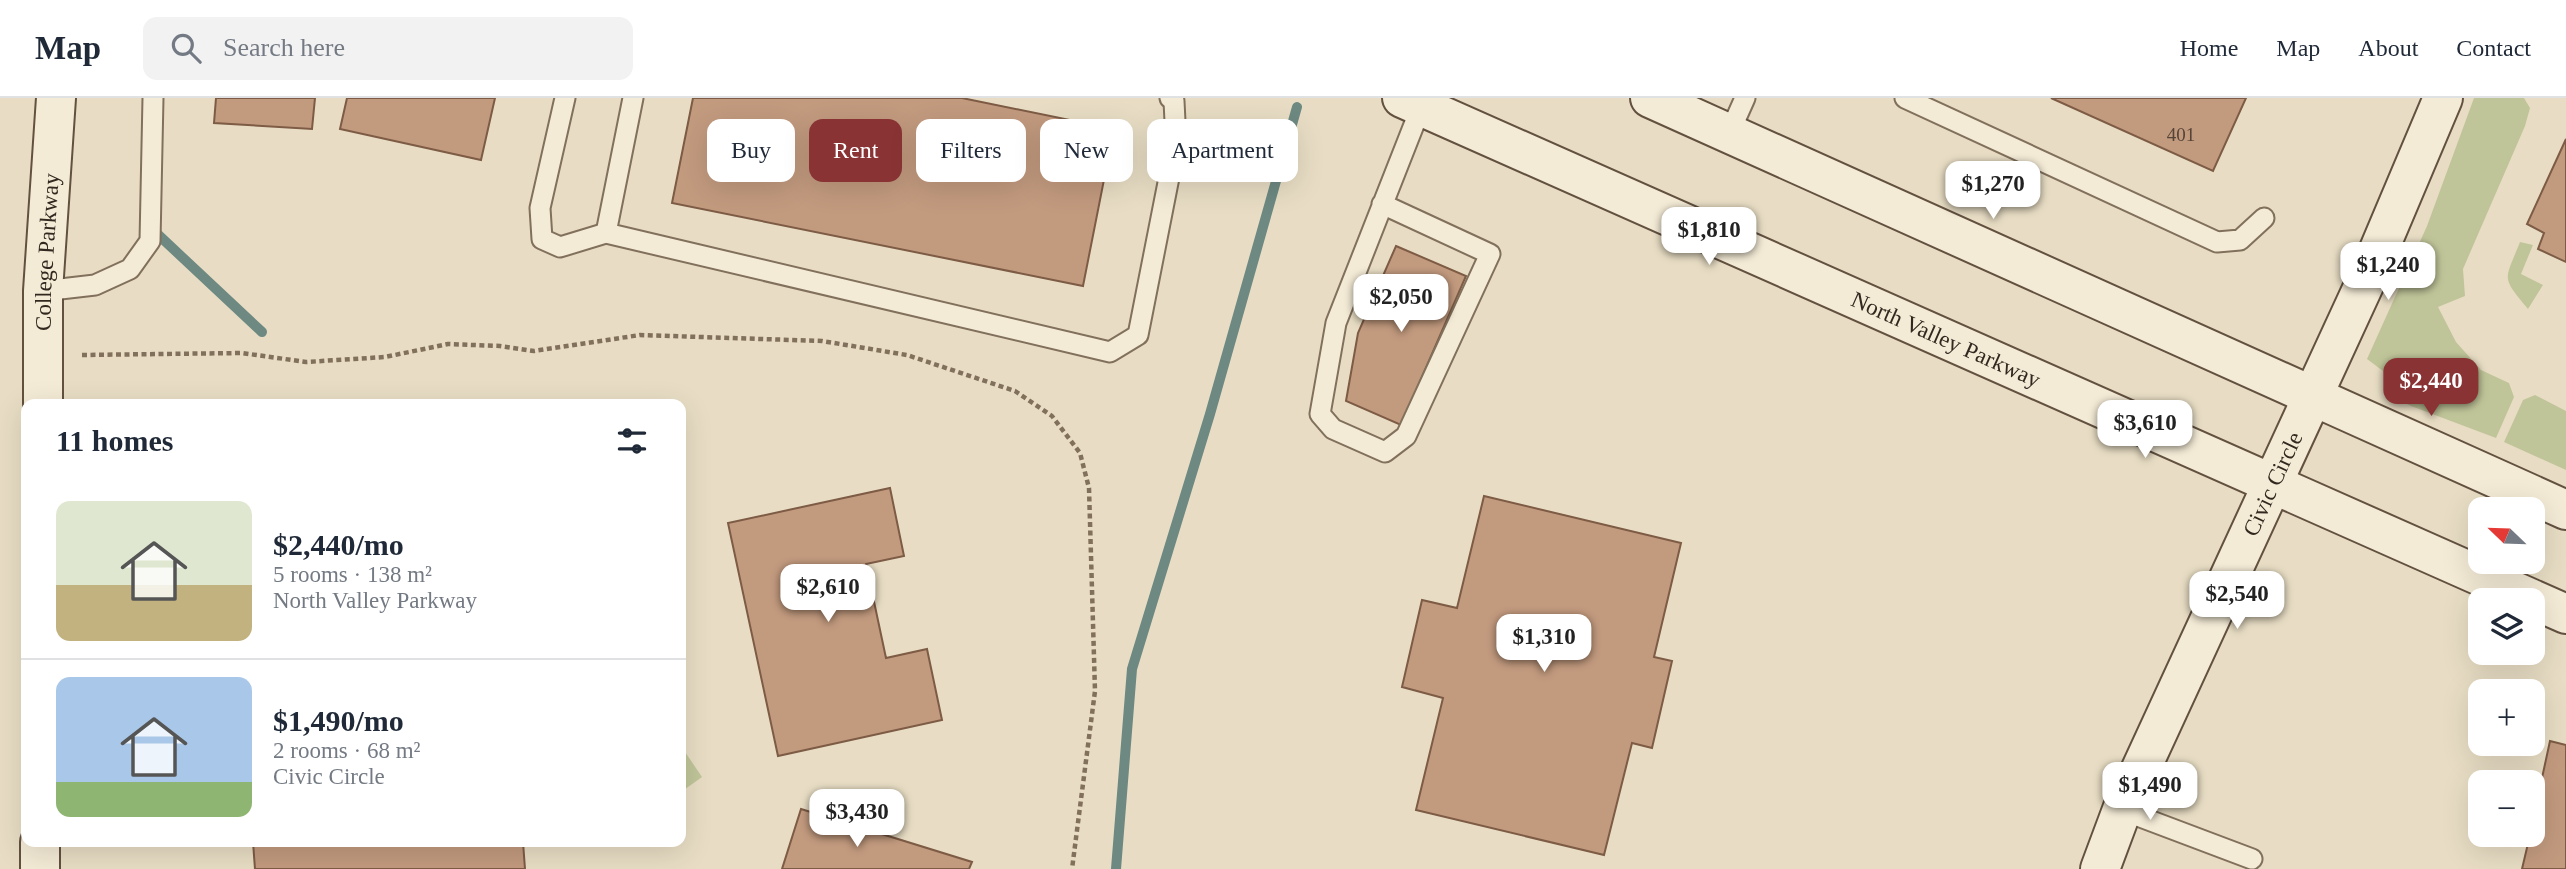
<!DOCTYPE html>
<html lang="en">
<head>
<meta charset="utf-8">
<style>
	:root { --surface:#fff; --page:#f2f2f3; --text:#1f2937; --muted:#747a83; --line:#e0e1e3; --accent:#893334 }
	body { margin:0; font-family:Georgia,serif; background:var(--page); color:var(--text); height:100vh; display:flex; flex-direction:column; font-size:26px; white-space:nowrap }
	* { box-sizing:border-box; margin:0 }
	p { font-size:23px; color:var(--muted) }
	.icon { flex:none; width:38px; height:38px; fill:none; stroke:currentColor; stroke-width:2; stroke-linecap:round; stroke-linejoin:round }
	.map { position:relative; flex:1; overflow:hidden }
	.side { position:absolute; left:21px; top:301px; width:665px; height:448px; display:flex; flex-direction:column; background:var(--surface); border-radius:14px; box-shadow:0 7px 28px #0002 }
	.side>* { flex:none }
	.banner { position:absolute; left:707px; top:21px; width:665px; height:63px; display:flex; gap:14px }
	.needle { width:46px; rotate:293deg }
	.tools { position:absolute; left:2468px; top:399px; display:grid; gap:14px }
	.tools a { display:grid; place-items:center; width:77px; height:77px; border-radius:14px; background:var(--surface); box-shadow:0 7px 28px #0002; font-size:35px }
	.price { position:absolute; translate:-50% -60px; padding:0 16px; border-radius:14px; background:#fff; color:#222; font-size:23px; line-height:46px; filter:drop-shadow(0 2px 4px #0008) }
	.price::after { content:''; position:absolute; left:50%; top:42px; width:21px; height:16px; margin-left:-10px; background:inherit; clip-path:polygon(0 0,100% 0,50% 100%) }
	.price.selected { background:var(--accent); color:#fff }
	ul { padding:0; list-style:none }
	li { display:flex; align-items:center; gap:21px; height:175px; padding:0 35px }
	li+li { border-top:2px solid var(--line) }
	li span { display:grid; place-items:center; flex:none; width:196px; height:140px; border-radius:14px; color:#555 }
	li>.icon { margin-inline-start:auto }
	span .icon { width:84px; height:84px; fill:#fffc; stroke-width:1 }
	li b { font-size:30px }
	h2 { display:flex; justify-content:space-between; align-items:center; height:84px; padding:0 35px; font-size:30px }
	.tag { padding:0 24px; border-radius:14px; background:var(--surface); box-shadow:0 7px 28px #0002; font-size:24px; line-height:63px }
	.tag.selected { background:var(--accent); color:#fff }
	header { display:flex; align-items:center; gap:42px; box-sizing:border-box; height:98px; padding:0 35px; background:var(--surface); border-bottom:2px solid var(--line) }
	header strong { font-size:33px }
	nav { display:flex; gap:38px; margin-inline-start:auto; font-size:24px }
	.search { width:490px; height:63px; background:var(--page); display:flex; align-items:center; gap:18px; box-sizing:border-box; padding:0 24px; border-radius:14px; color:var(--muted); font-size:26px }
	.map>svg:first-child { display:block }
	.green { fill:#c0c599 }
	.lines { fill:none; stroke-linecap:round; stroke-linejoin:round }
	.stream { stroke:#6d8982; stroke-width:10 }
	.building { fill:#c29a7e; stroke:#7d5b45; stroke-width:2 }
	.lane-casing { stroke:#81705c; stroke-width:23 }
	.secondary-casing { stroke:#635140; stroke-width:42 }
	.path { stroke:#81705c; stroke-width:4.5; stroke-dasharray:5 3.5; stroke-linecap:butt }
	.lane { stroke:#f4ebd6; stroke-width:19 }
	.secondary { stroke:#f4ebd6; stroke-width:38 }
	.labels { text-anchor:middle; stroke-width:5; stroke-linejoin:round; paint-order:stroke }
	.number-label { font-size:19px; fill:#564437 }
	.street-label { font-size:23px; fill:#32281f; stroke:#f1e8d2 }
</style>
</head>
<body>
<header>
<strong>Map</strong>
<div class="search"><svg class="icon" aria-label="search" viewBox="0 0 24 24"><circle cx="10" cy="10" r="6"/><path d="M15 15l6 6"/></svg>Search here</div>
<nav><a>Home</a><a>Map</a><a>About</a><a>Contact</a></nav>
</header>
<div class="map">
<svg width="2566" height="771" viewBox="0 0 2566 771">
	<rect width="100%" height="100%" fill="#e8ddc4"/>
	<g class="green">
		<polygon points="2474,0 2524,0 2530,10 2525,28 2463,171 2465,198 2438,209 2456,244 2481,272 2509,285 2514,299 2496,340 2411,308 2393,299 2383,273 2367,261 2427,128"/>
		<path d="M2520,144L2533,147L2521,176L2543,187L2528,211C2501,178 2504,184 2520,144Z"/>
		<polygon points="2535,297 2566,313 2566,372 2504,344 2523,302"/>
		<polygon points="681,648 702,679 681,694"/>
	</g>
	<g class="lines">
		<g class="stream">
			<polyline points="151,130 262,234"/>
			<polyline points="1116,771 1132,571 1210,316 1297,9"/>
		</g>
	</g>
	<g class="building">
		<polygon points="216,0 315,0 312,31 214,25"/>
		<polygon points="347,0 495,0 481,62 340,31"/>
		<polygon points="693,0 962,0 1114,31 1083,188 672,105"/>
		<polygon points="2051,0 2246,0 2213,73"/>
		<polygon points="2566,41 2566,164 2538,151 2544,135 2527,126"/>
		<polygon points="1396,148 1466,178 1401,327 1346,303 1358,235"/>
		<polygon points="890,390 904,458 866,466 886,560 927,551 942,622 778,658 728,425"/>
		<polygon points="1484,398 1681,445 1654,559 1672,563 1652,650 1632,645 1604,757 1416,712 1443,600 1402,589 1422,502 1457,510"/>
		<polygon points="2550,643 2566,647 2566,771 2522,771 2530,737 2532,737 2532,726"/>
		<polygon points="801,711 972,764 969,771 782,771"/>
		<polygon points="253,744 523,744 525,771 255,771"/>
	</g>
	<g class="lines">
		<g class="lane-casing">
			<g id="lane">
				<polyline points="565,0 540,110 542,141 560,149 606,135"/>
				<polyline points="633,0 606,135 1110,254 1138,237 1176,44 1174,3 1170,0"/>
				<polyline points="1905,0 2217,144 2240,142 2264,120"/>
				<polyline points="1729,36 1745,0"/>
				<polyline points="1382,106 1490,156 1406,338 1385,354 1333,331 1320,316 1336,225 1421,9"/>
				<polyline points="43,193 95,187 130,171 150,143 153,0"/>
				<polyline points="2122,712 2252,761"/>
			</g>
		</g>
		<g class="secondary-casing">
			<g id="secondary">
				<path id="s1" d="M1402,0L2566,516"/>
				<polyline points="1650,0 2566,412"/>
				<path id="s2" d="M43,306V193L56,0"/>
				<polyline points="40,771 40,744"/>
				<path id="s3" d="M2100,771L2122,712L2364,187L2443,0"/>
			</g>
		</g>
		<polyline class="path" points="82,257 242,255 306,264 385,259 448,246 500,248 534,253 640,237 822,243 907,257 1015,293 1052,318 1080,355 1089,390 1095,593 1072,771"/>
		<use href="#lane" class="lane"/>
		<use href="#secondary" class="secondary"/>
	</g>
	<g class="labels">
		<g class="number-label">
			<text x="2181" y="43">401</text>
		</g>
		<g class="street-label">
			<text dy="8" stroke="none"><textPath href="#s2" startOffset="152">College Parkway</textPath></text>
			<text dy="8" stroke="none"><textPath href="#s1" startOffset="595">North Valley Parkway</textPath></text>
			<text dy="8" stroke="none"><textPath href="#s3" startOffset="422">Civic Circle</textPath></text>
		</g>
	</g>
</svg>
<div class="tools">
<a><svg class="needle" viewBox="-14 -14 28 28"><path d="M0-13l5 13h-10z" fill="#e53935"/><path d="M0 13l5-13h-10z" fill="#747a83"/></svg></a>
<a><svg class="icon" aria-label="layers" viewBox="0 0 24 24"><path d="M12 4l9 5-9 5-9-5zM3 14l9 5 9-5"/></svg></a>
<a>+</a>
<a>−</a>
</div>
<b class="price" style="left:1993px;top:123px">$1,270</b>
<b class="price" style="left:1709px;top:169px">$1,810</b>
<b class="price" style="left:2388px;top:204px">$1,240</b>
<b class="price" style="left:1401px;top:236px">$2,050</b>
<b class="price selected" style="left:2431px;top:320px">$2,440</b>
<b class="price" style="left:2145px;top:362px">$3,610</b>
<b class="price" style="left:828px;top:526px">$2,610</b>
<b class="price" style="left:2237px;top:533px">$2,540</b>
<b class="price" style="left:1544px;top:576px">$1,310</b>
<b class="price" style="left:2150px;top:724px">$1,490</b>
<b class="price" style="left:857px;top:751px">$3,430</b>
<div class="banner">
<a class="tag">Buy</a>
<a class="tag selected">Rent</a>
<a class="tag">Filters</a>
<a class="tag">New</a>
<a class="tag">Apartment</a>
</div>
<section class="side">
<h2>11 homes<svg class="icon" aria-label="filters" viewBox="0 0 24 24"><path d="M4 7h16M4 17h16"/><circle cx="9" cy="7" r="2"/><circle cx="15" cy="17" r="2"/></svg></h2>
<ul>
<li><span style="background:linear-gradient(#dfe7d0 60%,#c2b280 0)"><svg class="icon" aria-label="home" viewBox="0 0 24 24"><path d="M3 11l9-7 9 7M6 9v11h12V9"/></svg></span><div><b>$2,440/mo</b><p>5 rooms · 138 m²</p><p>North Valley Parkway</p></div></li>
<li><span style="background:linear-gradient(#a9c7e8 75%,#8fb573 0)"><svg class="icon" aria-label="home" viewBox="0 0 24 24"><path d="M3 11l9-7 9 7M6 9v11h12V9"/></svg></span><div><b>$1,490/mo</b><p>2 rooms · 68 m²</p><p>Civic Circle</p></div></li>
</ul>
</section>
</div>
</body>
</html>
